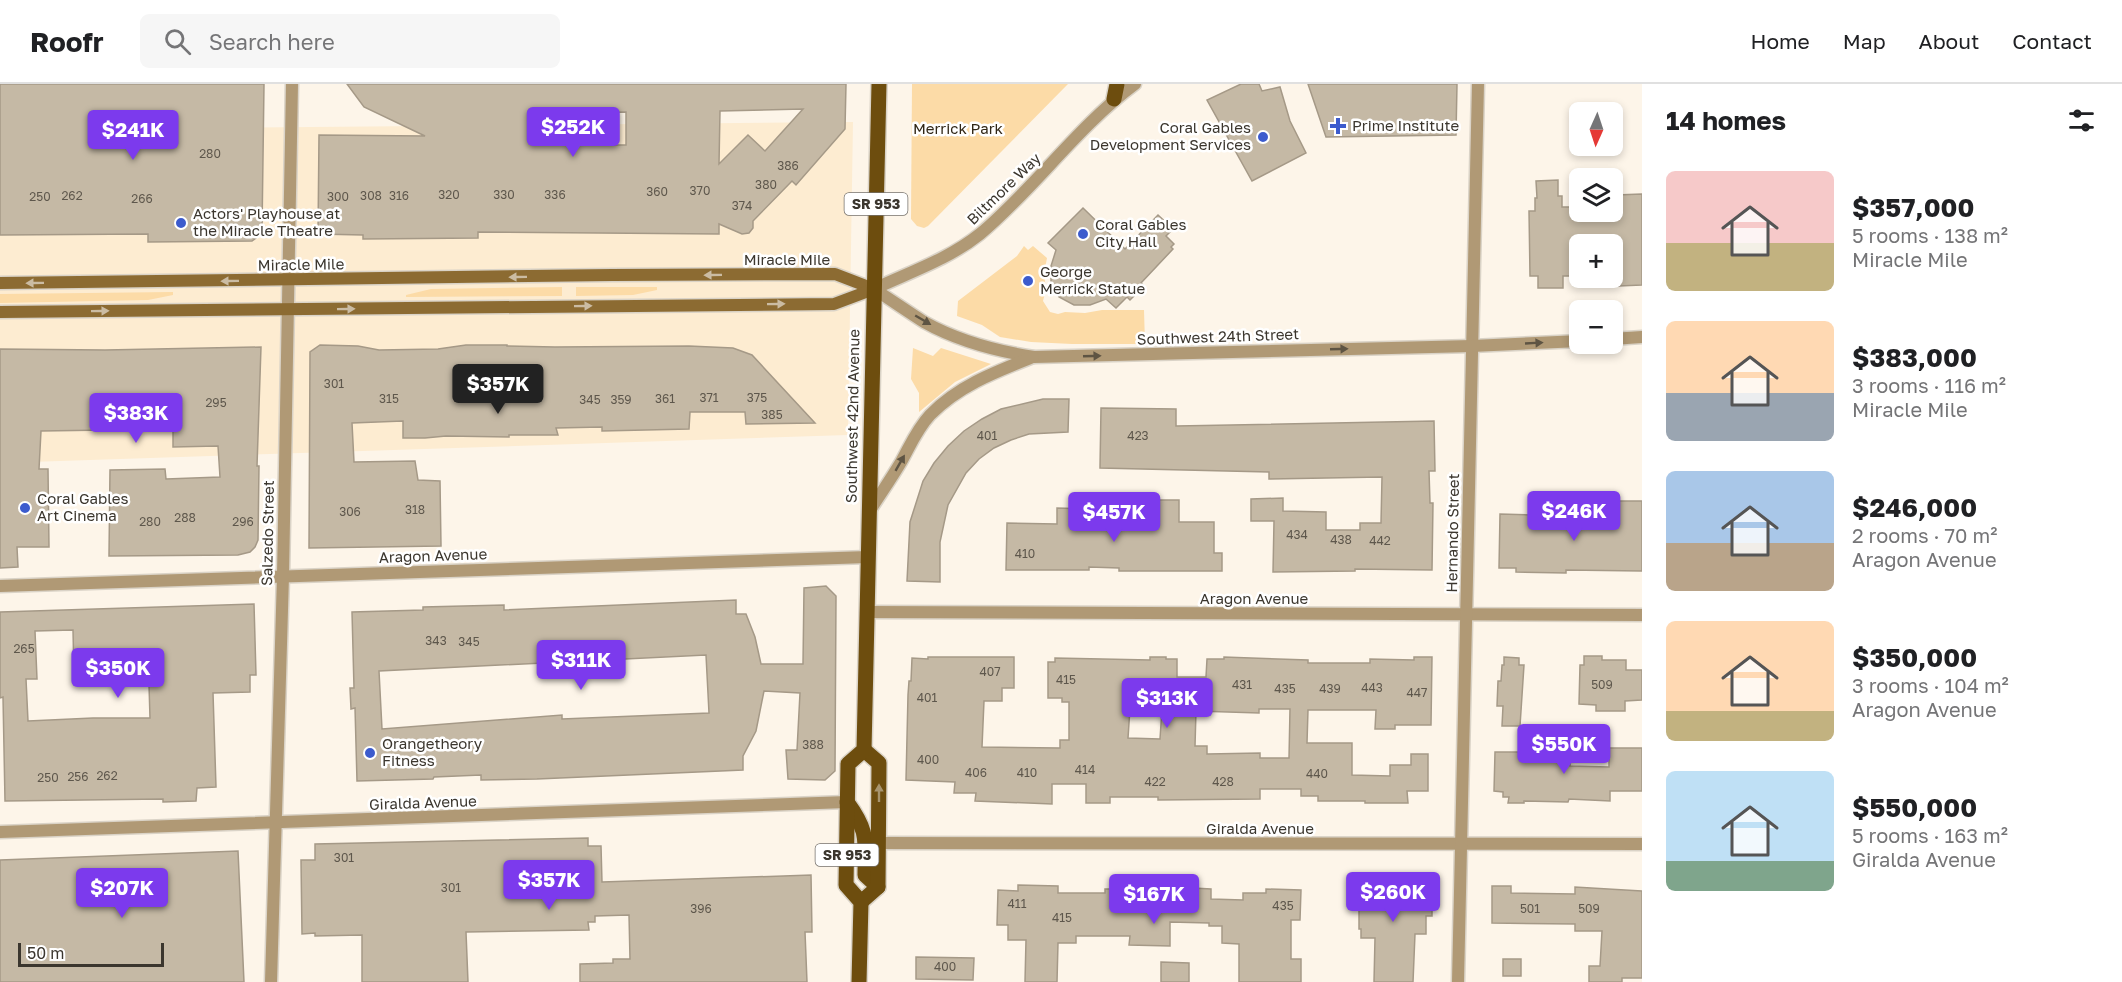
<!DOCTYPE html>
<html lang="en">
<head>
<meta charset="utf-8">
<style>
	:root { --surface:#fff; --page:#f6f6f6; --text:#202124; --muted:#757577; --line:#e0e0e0; --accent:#7c3aed }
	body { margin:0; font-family:"Golos Text",sans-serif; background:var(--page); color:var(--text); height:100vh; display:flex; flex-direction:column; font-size:22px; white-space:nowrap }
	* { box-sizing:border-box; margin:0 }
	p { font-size:20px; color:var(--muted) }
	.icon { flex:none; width:33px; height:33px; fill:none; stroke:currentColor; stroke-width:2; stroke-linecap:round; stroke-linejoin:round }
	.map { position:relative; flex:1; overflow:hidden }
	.panel { display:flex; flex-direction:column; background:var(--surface); width:480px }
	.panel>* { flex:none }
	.needle { width:39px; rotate:183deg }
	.tools { position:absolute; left:1569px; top:18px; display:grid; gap:12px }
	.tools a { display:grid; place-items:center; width:54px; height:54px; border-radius:9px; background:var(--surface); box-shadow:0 3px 9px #0003; font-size:30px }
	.scale { position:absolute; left:18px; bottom:15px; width:146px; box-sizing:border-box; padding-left:6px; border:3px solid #3b362e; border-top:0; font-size:16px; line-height:21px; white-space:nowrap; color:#3b362e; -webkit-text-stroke:4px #fff; paint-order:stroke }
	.price { position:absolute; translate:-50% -51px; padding:0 14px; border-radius:6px; background:var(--accent); color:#fff; font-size:20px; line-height:39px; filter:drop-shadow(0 2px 3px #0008) }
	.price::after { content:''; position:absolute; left:50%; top:36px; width:18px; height:14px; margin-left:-9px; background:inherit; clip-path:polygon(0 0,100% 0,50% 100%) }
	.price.on { background:#222; color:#fff }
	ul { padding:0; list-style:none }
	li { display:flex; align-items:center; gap:18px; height:150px; padding:0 24px }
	li span { display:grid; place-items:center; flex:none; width:168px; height:120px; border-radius:9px; color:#555 }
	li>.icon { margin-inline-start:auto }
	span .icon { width:72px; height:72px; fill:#fffc; stroke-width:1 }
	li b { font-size:26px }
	h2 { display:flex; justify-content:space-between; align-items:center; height:72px; padding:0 24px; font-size:26px }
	header { display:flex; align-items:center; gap:36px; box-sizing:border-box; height:84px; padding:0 30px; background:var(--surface); border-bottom:2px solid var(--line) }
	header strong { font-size:28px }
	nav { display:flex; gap:33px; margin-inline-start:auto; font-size:21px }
	.search { width:420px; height:54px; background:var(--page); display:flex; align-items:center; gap:15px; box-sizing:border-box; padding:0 21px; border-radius:9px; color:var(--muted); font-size:22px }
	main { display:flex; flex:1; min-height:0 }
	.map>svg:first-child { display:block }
	.built { fill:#fdecd1 }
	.green { fill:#fcdba7 }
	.building { fill:#c5b9a5; stroke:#a59987; stroke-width:1.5; fill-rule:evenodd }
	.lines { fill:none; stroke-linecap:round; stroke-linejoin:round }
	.minor-casing { stroke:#dad3c7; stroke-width:15 }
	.tertiary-casing { stroke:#dad3c7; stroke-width:15 }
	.secondary-casing { stroke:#dad3c7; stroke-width:15 }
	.primary-casing { stroke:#dad3c7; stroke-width:18 }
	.minor { stroke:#b09975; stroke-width:12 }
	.tertiary { stroke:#b09975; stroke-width:12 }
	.secondary { stroke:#8c6b32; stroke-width:12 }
	.primary { stroke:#6d4d0e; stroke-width:15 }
	.oneway { fill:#cbbca3 }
	.oneway2 { fill:#5e5443 }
	.oneway3 { fill:#a7946e }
	.poi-dot { fill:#3c5bcd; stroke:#fff; stroke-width:2 }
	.labels { text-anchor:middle; stroke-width:5; stroke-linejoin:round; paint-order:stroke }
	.number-label { font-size:12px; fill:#5e574c }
	.shield { fill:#fff; stroke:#76726d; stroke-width:1.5 }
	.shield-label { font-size:14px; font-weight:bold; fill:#3b362e }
	.poi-label { font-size:15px; fill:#3b362e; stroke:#fff; text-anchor:start }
	.park-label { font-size:15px; fill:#312717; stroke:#fff }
	.street-label { font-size:15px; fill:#3b362e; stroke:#fff }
</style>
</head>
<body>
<header>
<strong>Roofr</strong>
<div class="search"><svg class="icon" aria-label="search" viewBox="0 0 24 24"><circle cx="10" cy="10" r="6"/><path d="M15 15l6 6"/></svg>Search here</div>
<nav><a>Home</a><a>Map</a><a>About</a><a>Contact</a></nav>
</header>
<main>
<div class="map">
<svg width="1642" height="898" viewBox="0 0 1642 898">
	<rect width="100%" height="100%" fill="#fdf5e9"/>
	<polygon class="built" points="853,38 848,351 0,379 0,46"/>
	<g class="green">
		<polygon points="912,0 1068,0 928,142 924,144 917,142 911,135"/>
		<polygon points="1024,162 1028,166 1033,162 1047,174 1044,190 1046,205 1043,217 1050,228 1058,230 1065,228 1085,229 1102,226 1144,226 1145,260 1072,260 1031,258 1000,253 982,241 957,232 958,217 1017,172"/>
		<polygon points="562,203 562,212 406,213 406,211 431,205"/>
		<polygon points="576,203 657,203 657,206 633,211 576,212"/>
		<polygon points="173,208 173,211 148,216 0,219 0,210"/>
		<polygon points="913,264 933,272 941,264 991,280 955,298 919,328 919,309 911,295"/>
	</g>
	<g class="building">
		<polygon points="0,0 264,0 262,147 260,151 252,157 148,158 148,150 0,151"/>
		<path d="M347,0H846L845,45L796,101L792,97L753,137V144L749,149L742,150L719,140V150L478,148V154L363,155V151L318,150L319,51L425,52L364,23ZM803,25L765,67L748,51L719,80L720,27ZM626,28V61H541V29Z"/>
		<polygon points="1241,0 1259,0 1262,7 1280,3 1290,37 1306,69 1252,97 1207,16"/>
		<polygon points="1308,0 1457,0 1456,51 1326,53"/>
		<polygon points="1558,96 1558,112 1562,112 1562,123 1580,123 1580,128 1612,128 1612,122 1616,122 1616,111 1642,110 1642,201 1619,202 1619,191 1612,191 1612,160 1580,160 1580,192 1563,192 1563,204 1538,204 1538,192 1530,192 1529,127 1535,127 1535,114 1537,114 1536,97"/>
		<polygon points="1083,124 1125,165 1158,131 1173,145 1166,152 1174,160 1171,163 1173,165 1141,199 1144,202 1130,216 1127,213 1116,224 1106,215 1090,221 1074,221 1059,213 1051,199 1051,182 1056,166 1048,159"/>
		<polygon points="320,261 358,262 379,266 438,265 466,261 507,261 507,262 555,263 689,262 733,264 752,271 815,339 746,340 745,328 690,328 689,345 602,347 602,343 556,344 558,351 509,351 509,353 446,352 425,354 403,354 403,337 352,339 354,378 415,377 418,396 440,397 441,462 309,464 310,268"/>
		<polygon points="261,263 257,382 259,382 258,456 255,463 250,468 238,471 109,472 110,386 165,385 166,395 220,393 218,362 173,363 173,345 41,347 39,385 48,385 49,463 17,463 18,483 0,484 0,265 105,266"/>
		<polygon points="1043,315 1069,315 1068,348 1029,350 1011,356 994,364 979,375 966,389 948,421 940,458 940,498 907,497 910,438 923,397 934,379 948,362 964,347 982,335 1001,325"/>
		<polygon points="1101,324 1176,325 1176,342 1434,337 1435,387 1429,387 1430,419 1433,419 1432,486 1355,485 1355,487 1273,488 1274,437 1251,437 1251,415 1283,414 1283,427 1326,428 1326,446 1360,446 1360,439 1381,439 1382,393 1269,395 1269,388 1100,384"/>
		<polygon points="1148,416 1179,416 1179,438 1214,438 1214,469 1222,469 1222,487 1119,487 1119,484 1089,483 1089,486 1006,486 1007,439 1057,440 1057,424 1090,425 1090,436 1148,437"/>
		<polygon points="1605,417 1642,417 1642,487 1566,486 1566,489 1516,488 1516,484 1499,484 1500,430 1530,431 1530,435 1554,435 1555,439 1604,439"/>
		<path d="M826,502L836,512L835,687L825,696L788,695L786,666H797L800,609L764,607L756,647L743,672V686L537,695L481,696V691L434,693L433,695L357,697L355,624L351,625L350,604H354L352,528L423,526V523L504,521V526L736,516V530H746L755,553L761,580H803L804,504ZM706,571L709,629L562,635V631L382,645L379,587Z"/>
		<path d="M254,520L256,591H250V608L213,609L216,703L197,704L196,717L163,718V715L5,717L3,613L0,614V528ZM73,546L74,593H104V602L149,601L150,634H93L28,637L26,595H37L35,547Z"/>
		<polygon points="1584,572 1602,572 1602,576 1626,576 1626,586 1642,586 1642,616 1625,617 1625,627 1596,627 1596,621 1579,620 1580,581 1584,581"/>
		<path d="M928,573H1014V604H1002V617H984L982,663L1060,664V656H1069V618H1062V614H1048V578H1055V574L1150,576V573H1166V575H1177V593H1206L1207,575H1224V573L1308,576V579H1370V575L1414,576V573H1432L1431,641H1395V645H1375L1376,626H1308L1307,659H1352V691L1390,692V681H1411V670H1428V707H1407L1408,719H1365V717H1318V712H1301V705H1260V715L1158,716V713H1110V719H1086V700H1052V720L975,717L976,709H954L955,698L906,696L908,611L909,597H911L912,574L928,575ZM1130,624L1162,625L1160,655L1128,654ZM1259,625H1290L1289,674H1260V669L1207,670V662H1195L1196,627L1259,629Z"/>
		<polygon points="1504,573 1519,574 1519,581 1524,581 1520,642 1502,642 1503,622 1497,622 1498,597 1501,597 1502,581 1504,581"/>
		<polygon points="1524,661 1570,662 1570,682 1609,683 1609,664 1642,664 1642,707 1610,707 1610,717 1569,715 1568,718 1524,717 1524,719 1508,719 1509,713 1503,713 1503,708 1494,707 1495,668 1524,668"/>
		<polygon points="588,754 588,762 601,762 602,798 811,791 812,848 805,848 807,898 580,898 580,880 613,879 613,875 630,875 629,831 595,832 595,838 588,838 589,846 466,848 468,898 362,898 362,851 315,852 315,849 302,850 301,776 315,776 315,760"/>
		<polygon points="238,767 244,898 0,898 0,776"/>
		<polygon points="1353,795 1432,797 1432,832 1426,832 1426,850 1415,850 1413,898 1374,898 1375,854 1361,854 1361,845 1359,845 1359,822 1352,822"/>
		<polygon points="1018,801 1058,802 1058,809 1105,809 1105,805 1124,805 1124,823 1154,824 1155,802 1211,805 1211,815 1243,816 1243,809 1266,809 1266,805 1301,806 1300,836 1291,836 1291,875 1301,875 1301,898 1239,898 1239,860 1222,859 1222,842 1209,842 1209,839 1170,838 1170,862 1129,861 1130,852 1076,852 1076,859 1058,859 1057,898 1025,898 1026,856 1008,856 1008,841 997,841 998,806 1018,807"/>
		<polygon points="1492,802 1511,802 1511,809 1575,810 1575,803 1642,807 1642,894 1622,894 1622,898 1589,898 1589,882 1600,882 1602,847 1575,847 1575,840 1492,839"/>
		<polygon points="916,873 974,874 973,896 916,895"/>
		<rect x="1503" y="875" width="18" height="17"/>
		<polygon points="1161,878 1189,879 1189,898 1161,898"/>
	</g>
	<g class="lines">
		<g class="minor-casing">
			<g id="minor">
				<polyline points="0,502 868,473"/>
				<polyline points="866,528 1642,531"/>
				<polyline points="0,748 847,718"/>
				<polyline points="879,759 1642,760"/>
				<polyline points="271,898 283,492 292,0"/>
				<polyline points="1458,898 1478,0"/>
			</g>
		</g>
		<g class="tertiary-casing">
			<g id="tertiary">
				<path d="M874,205C891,216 907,227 924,238C958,257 996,267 1034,273L1472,262L1580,257"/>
				<path d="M874,205C910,188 949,175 980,150C1035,104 1077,43 1135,0"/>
				<polyline points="1612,255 1642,253"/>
				<path d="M869,428C879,412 891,395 901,378C910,362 917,345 930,331C958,302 995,288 1033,273"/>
			</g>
		</g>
		<g class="secondary-casing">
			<g id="secondary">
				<polyline points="0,199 612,191 835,190 874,205"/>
				<polyline points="0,228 834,220 874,205"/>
			</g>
		</g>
		<g class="primary-casing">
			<g id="primary">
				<polyline points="1114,15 1117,0"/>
				<path d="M847,718C869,748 865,756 865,791L878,803"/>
				<polyline points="861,818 878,803 879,679 864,666"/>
				<polyline points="859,898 861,818 846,801 848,680 864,666 879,0"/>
			</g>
		</g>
		<use href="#minor" class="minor"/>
		<use href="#tertiary" class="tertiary"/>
		<use href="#secondary" class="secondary"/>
		<use href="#primary" class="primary"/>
	</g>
	<defs><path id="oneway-solid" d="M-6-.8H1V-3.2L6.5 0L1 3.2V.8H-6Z" transform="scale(1.5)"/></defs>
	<g class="oneway">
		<use href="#oneway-solid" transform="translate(713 191) rotate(179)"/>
		<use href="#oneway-solid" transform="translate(518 193) rotate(179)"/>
		<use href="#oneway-solid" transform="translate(230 197) rotate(179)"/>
		<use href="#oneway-solid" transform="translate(35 199) rotate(179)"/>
		<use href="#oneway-solid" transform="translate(776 220) rotate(-1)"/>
		<use href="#oneway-solid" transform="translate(583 222) rotate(-1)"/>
		<use href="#oneway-solid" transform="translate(346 225) rotate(-1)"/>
		<use href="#oneway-solid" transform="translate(100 227) rotate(-1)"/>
	</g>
	<g class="oneway2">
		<use href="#oneway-solid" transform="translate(923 236) rotate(30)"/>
		<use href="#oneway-solid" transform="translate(1534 259) rotate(-3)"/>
		<use href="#oneway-solid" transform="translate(1339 265) rotate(-2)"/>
		<use href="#oneway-solid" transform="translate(1092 272) rotate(-2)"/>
		<use href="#oneway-solid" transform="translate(900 379) rotate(-60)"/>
	</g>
	<use class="oneway3" href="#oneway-solid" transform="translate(879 709) rotate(-90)"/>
	<g class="poi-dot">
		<path d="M1335 33h6v6h6v6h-6v6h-6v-6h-6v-6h6z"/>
		<circle cx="1263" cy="53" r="6"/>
		<circle cx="181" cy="139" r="6"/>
		<circle cx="1083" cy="150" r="6"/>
		<circle cx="1028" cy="197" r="6"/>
		<circle cx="25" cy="424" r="6"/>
		<circle cx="370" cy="669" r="6"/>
	</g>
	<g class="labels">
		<g class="number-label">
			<text x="210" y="74">280</text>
			<text x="788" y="86">386</text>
			<text x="766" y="105">380</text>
			<text x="700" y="111">370</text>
			<text x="657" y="112">360</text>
			<text x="449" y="115">320</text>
			<text x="504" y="115">330</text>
			<text x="555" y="115">336</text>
			<text x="72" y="116">262</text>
			<text x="371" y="116">308</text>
			<text x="399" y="116">316</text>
			<text x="40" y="117">250</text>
			<text x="338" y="117">300</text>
			<text x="142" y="119">266</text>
			<text x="742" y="126">374</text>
			<text x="334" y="304">301</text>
			<text x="709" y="318">371</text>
			<text x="757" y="318">375</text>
			<text x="389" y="319">315</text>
			<text x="665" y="319">361</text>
			<text x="590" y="320">345</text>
			<text x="621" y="320">359</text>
			<text x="216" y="323">295</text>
			<text x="772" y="335">385</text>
			<text x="987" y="356">401</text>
			<text x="1138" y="356">423</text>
			<text x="415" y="430">318</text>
			<text x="350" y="432">306</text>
			<text x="185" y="438">288</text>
			<text x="150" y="442">280</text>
			<text x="243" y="442">296</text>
			<text x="1297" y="455">434</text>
			<text x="1341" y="460">438</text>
			<text x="1380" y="461">442</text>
			<text x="1025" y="474">410</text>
			<text x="436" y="561">343</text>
			<text x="469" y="562">345</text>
			<text x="24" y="569">265</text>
			<text x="990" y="592">407</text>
			<text x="1066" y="600">415</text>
			<text x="1242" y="605">431</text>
			<text x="1602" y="605">509</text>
			<text x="1372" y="608">443</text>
			<text x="1285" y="609">435</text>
			<text x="1330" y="609">439</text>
			<text x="1417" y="613">447</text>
			<text x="927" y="618">401</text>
			<text x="813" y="665">388</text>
			<text x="928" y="680">400</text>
			<text x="1085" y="690">414</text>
			<text x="976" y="693">406</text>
			<text x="1027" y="693">410</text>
			<text x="1317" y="694">440</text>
			<text x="107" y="696">262</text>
			<text x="78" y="697">256</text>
			<text x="48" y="698">250</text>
			<text x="1155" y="702">422</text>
			<text x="1223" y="702">428</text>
			<text x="344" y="778">301</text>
			<text x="451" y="808">301</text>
			<text x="1017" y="824">411</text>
			<text x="1283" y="826">435</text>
			<text x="701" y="829">396</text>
			<text x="1530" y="829">501</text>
			<text x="1589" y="829">509</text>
			<text x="1062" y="838">415</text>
			<text x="945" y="887">400</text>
		</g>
		<g class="shield">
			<rect x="844.5" y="109" width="63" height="22" rx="4.5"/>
			<rect x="815.5" y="760" width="63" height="22" rx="4.5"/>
		</g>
		<g class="shield-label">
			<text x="876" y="125">SR 953</text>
			<text x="847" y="776">SR 953</text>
		</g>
		<g class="poi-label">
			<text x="1352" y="47">Prime Institute</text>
			<text x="1251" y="49" text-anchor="end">Coral Gables<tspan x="1251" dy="17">Development Services</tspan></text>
			<text x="193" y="135">Actors' Playhouse at<tspan x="193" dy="17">the Miracle Theatre</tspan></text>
			<text x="1095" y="146">Coral Gables<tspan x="1095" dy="17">City Hall</tspan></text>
			<text x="1040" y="193">George<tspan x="1040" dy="17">Merrick Statue</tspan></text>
			<text x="37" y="420">Coral Gables<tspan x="37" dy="17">Art Cinema</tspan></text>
			<text x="382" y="665">Orangetheory<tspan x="382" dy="17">Fitness</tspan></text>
		</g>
		<g class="park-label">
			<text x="958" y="50">Merrick Park</text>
		</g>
		<g class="street-label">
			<text transform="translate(1004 105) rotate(-44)" y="5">Biltmore Way</text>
			<text x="787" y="181">Miracle Mile</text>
			<text transform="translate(301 181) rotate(-1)" y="5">Miracle Mile</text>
			<text transform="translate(1218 253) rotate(-2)" y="5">Southwest 24th Street</text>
			<text transform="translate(853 332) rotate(-89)" y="5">Southwest 42nd Avenue</text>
			<text transform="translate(268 449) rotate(-89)" y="5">Salzedo Street</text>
			<text transform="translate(1453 449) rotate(-89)" y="5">Hernando Street</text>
			<text transform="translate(433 472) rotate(-2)" y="5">Aragon Avenue</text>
			<text x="1254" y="520">Aragon Avenue</text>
			<text transform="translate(423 719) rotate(-2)" y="5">Giralda Avenue</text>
			<text x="1260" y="750">Giralda Avenue</text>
		</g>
	</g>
</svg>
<div class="tools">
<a><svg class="needle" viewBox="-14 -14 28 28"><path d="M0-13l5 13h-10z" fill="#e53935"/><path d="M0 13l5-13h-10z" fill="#757577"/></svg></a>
<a><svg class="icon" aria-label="layers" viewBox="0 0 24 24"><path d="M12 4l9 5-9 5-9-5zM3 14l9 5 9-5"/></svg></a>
<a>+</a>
<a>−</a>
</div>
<div class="scale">50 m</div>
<b class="price" style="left:573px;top:74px">$252K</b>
<b class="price" style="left:133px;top:77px">$241K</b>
<b class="price on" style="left:498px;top:331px">$357K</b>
<b class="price" style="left:136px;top:360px">$383K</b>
<b class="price" style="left:1574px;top:458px">$246K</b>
<b class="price" style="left:1114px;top:459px">$457K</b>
<b class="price" style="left:581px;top:607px">$311K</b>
<b class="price" style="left:118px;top:615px">$350K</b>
<b class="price" style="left:1167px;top:645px">$313K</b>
<b class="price" style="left:1564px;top:691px">$550K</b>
<b class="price" style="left:549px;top:827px">$357K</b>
<b class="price" style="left:122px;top:835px">$207K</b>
<b class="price" style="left:1393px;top:839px">$260K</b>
<b class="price" style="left:1154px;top:841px">$167K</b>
</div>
<section class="panel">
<h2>14 homes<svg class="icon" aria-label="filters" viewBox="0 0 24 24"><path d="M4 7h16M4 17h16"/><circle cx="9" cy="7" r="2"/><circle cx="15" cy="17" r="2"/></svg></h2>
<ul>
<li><span style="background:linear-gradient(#f6c9c9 60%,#c2b280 0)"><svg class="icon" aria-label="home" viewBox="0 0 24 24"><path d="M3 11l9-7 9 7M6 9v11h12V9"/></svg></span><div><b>$357,000</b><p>5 rooms · 138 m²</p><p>Miracle Mile</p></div></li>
<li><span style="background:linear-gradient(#ffd9b3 60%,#9aa5b1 0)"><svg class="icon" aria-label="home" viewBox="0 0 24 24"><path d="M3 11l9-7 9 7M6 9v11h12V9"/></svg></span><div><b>$383,000</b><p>3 rooms · 116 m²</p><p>Miracle Mile</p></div></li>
<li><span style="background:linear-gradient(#a9c7e8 60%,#b9a48a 0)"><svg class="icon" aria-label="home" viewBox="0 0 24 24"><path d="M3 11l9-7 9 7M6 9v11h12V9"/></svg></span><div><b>$246,000</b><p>2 rooms · 70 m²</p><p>Aragon Avenue</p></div></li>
<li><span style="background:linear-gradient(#ffd9b3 75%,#c2b280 0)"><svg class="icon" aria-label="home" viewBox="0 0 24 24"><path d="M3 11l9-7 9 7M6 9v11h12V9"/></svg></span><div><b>$350,000</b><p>3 rooms · 104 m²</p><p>Aragon Avenue</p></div></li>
<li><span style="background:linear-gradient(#bfe0f5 75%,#7fa58c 0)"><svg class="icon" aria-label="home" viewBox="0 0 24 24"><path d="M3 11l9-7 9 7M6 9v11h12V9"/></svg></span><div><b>$550,000</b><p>5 rooms · 163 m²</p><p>Giralda Avenue</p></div></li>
</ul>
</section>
</main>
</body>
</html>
